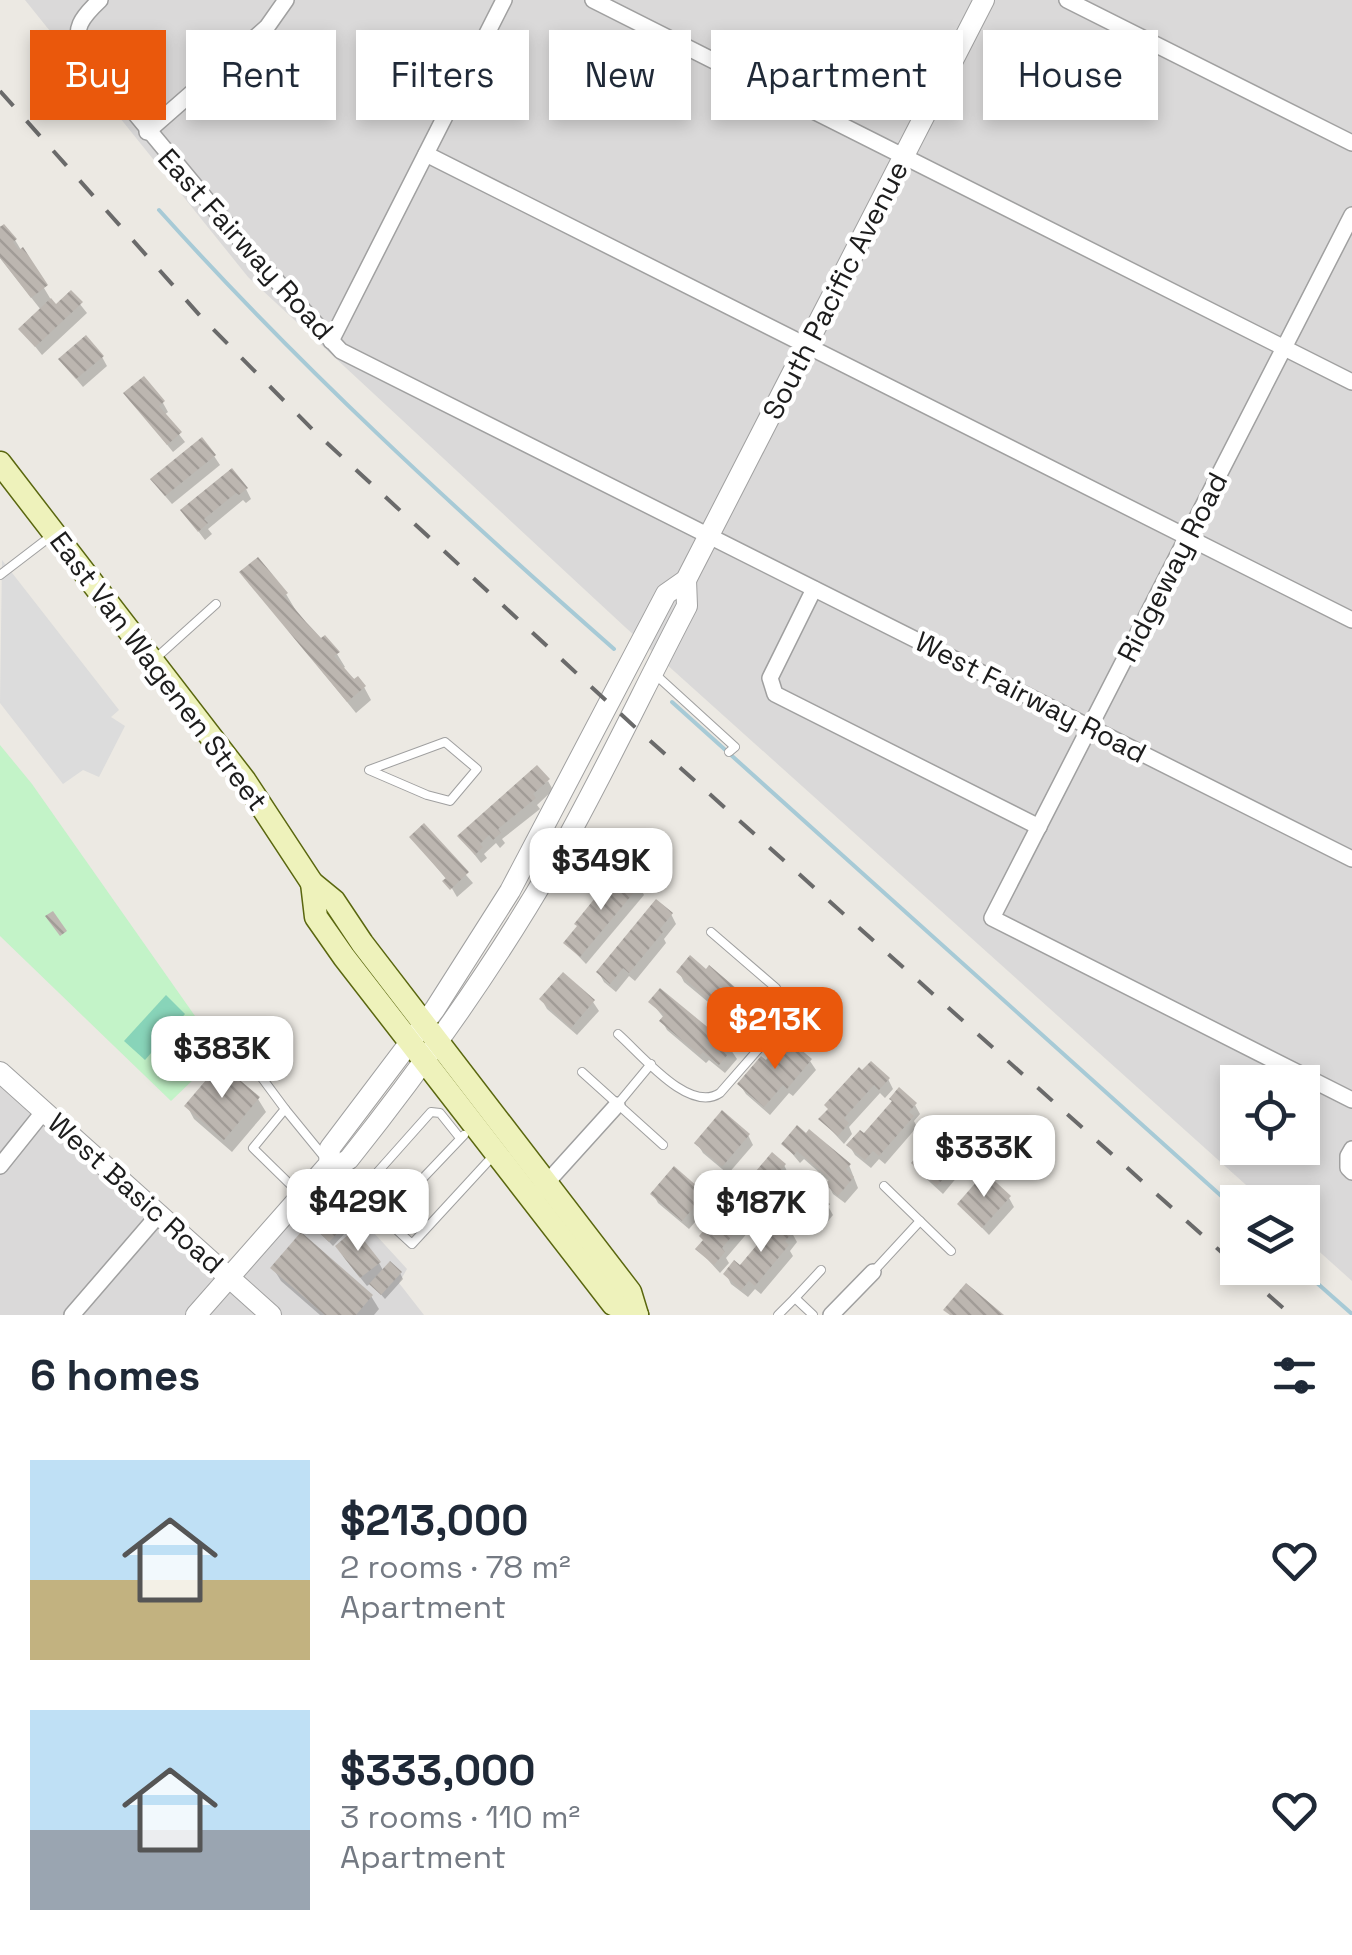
<!DOCTYPE html>
<html lang="en">
<head>
<meta charset="utf-8">
<style>
	:root { --surface:#fff; --page:#f6f6f7; --text:#1f2937; --muted:#747a83; --accent:#ea580c }
	body { margin:0; font-family:"Space Grotesk",sans-serif; background:var(--page); color:var(--text); height:100vh; display:flex; flex-direction:column; font-size:38px; white-space:nowrap }
	* { box-sizing:border-box; margin:0 }
	p { font-size:32px; color:var(--muted) }
	.icon { flex:none; width:55px; height:55px; fill:none; stroke:currentColor; stroke-width:2; stroke-linecap:round; stroke-linejoin:round }
	.map { position:relative; height:1315px; overflow:hidden }
	.drawer { display:flex; flex-direction:column; background:var(--surface); flex:1 }
	.drawer>* { flex:none }
	.top-card { position:absolute; left:30px; top:30px; width:1292px; height:90px; display:flex; gap:20px }
	.tools { position:absolute; left:1220px; top:1065px; display:grid; gap:20px }
	.tools a { display:grid; place-items:center; width:100px; height:100px; border-radius:0px; background:var(--surface); box-shadow:0 5px 15px #0003; font-size:50px }
	.price { position:absolute; translate:-50% -85px; padding:0 22px; border-radius:20px; background:#fff; color:#222; font-size:32px; line-height:65px; filter:drop-shadow(0 2px 5px #0008) }
	.price::after { content:''; position:absolute; left:50%; top:60px; width:30px; height:22px; margin-left:-15px; background:inherit; clip-path:polygon(0 0,100% 0,50% 100%) }
	.price.active { background:var(--accent); color:#fff }
	ul { padding:0; list-style:none }
	li { display:flex; align-items:center; gap:30px; height:250px; padding:0 30px }
	li span { display:grid; place-items:center; flex:none; width:280px; height:200px; border-radius:0px; color:#555 }
	li>.icon { margin-inline-start:auto }
	span .icon { width:120px; height:120px; fill:#fffc; stroke-width:1 }
	li b { font-size:42px }
	h2 { display:flex; justify-content:space-between; align-items:center; height:120px; padding:0 30px; font-size:42px }
	.tag { padding:0 35px; border-radius:0px; background:var(--surface); box-shadow:0 5px 15px #0003; font-size:35px; line-height:90px }
	.tag.active { background:var(--accent); color:#fff }
	.map>svg:first-child { display:block }
	.residential { fill:#dad9d9; fill-rule:evenodd }
	.park { fill:#c3f3c8 }
	.pitch { fill:#88d4b9 }
	.parking { fill:#dcdcdc }
	.shadow { fill:#0003 }
	.lines { fill:none; stroke-linecap:round; stroke-linejoin:round }
	.stream { stroke:#a7cad6; stroke-width:4 }
	.building { fill:url(#building-back-hatch) }
	.service-casing { stroke:#a0a0a0; stroke-width:10 }
	.minor-casing { stroke:#a0a0a0; stroke-width:18 }
	.tertiary-casing { stroke:#a0a0a0; stroke-width:22 }
	.secondary-casing { stroke:#5a670f; stroke-width:25 }
	.service { stroke:#fff; stroke-width:8 }
	.minor { stroke:#fff; stroke-width:15 }
	.tertiary { stroke:#fff; stroke-width:20 }
	.secondary { stroke:#eef2bb; stroke-width:22 }
	.rail { stroke:#6a6a6a; stroke-width:4; stroke-dasharray:20 20; stroke-linecap:butt }
	.labels { text-anchor:middle; stroke-width:9; stroke-linejoin:round; paint-order:stroke }
	.street-label { font-size:28px; fill:#1c1c1c; stroke:#fff }
</style>
</head>
<body>
<div class="map">
<svg width="1352" height="1315" viewBox="0 0 1352 1315">
	<defs>
		<pattern id="building-back-hatch" width="6" height="6" patternUnits="userSpaceOnUse" patternTransform="scale(2.5)"><rect width="6" height="6" fill="#bcb6b0"/><path d="M-1 5l2 2M0 0l6 6M5-1l2 2" fill="none" stroke="#a19c97"/></pattern>
	</defs>
	<rect width="100%" height="100%" fill="#ece9e3"/>
	<g class="residential">
		<path d="M25,0H1352V1281L1303,1237L1302,1202H1265L625,627L248,277ZM1238,1082H1302V1148H1238Z"/>
		<polygon points="0,1074 229,1276 320,1174 407,1269 399,1283 424,1315 0,1315"/>
	</g>
	<polygon class="park" points="0,745 32,784 221,1053 171,1101 0,936"/>
	<polygon class="pitch" points="166,995 185,1014 145,1060 124,1041"/>
	<polygon class="parking" points="2,560 119,710 111,717 125,726 99,777 83,770 63,784 0,703"/>
	<g class="shadow">
		<polygon points="0,226 15,240 56,308 71,293 87,313 42,355 21,329 41,310 0,258"/>
		<polygon points="102,357 107,366 83,387 67,368"/>
		<polygon points="126,394 163,403 168,412 164,415 185,442 173,452"/>
		<polygon points="214,456 220,465 172,504 159,489"/>
		<polygon points="246,489 251,499 246,503 243,500 208,529 212,534 205,540 183,511"/>
		<polygon points="242,573 286,594 304,624 337,654 345,667 342,669 364,687 371,700 356,713"/>
		<polygon points="548,781 553,790 537,805 540,809 502,839 505,843 500,848 496,843 484,854 487,858 481,863 460,836"/>
		<polygon points="424,827 473,883 457,897 447,880 412,838"/>
		<polygon points="639,885 644,895 586,964 566,943 614,891"/>
		<polygon points="671,914 676,924 664,939 666,943 635,981 629,976 616,992 604,982 599,973"/>
		<polygon points="679,972 748,1001 753,1011 751,1014 764,1030 755,1041 684,982"/>
		<polygon points="542,1000 593,1002 599,1011 577,1035 547,1009"/>
		<polygon points="651,1002 731,1050 737,1059 725,1073 709,1060 706,1063 667,1030 662,1021 664,1018"/>
		<polygon points="786,1040 810,1061 816,1070 793,1096 789,1093 770,1115 746,1094 740,1085 766,1063"/>
		<polygon points="195,1042 199,1047 188,1059 174,1044"/>
		<polygon points="230,1069 237,1081 258,1099 266,1112 232,1152 194,1119 187,1106"/>
		<polygon points="863,1073 888,1079 893,1089 885,1098 880,1093 849,1127 852,1134 844,1144 821,1119"/>
		<polygon points="915,1105 920,1114 914,1121 917,1127 885,1164 879,1159 871,1168 855,1155 849,1145"/>
		<polygon points="748,1135 753,1145 728,1174 703,1153 697,1143"/>
		<polygon points="784,1144 849,1165 858,1188 845,1203 833,1194 828,1184 830,1182 804,1159 800,1163"/>
		<polygon points="963,1155 968,1164 943,1194 919,1172 914,1163"/>
		<polygon points="784,1165 789,1175 787,1178 813,1200 828,1206 833,1215 820,1231 810,1223 807,1226 768,1194 763,1184 765,1182 759,1171"/>
		<polygon points="653,1194 704,1195 710,1205 689,1229 658,1203"/>
		<polygon points="1009,1198 1014,1207 989,1235 960,1205"/>
		<polygon points="764,1209 772,1222 792,1233 797,1242 790,1251 793,1256 761,1294 755,1289 748,1297 731,1284 726,1274 740,1268 769,1234 764,1225 761,1229 755,1224 726,1258 729,1263 720,1273 698,1249 705,1241 702,1237"/>
		<polygon points="312,1224 343,1227 346,1232 333,1246"/>
		<polygon points="343,1256 379,1263 384,1272 400,1273 403,1279 385,1299 371,1283 367,1286"/>
		<polygon points="273,1268 371,1296 379,1309 374,1315 320,1315 281,1281"/>
	</g>
	<g class="lines">
		<g class="stream">
			<path d="M159,210C300,367 455,509 614,649"/>
			<polyline points="672,702 1238,1211"/>
			<polyline points="1300,1268 1352,1314"/>
		</g>
	</g>
	<g class="building">
		<polygon points="4,224 17,239 13,242 19,250 23,247 48,285 31,298 0,258 0,227"/>
		<polygon points="71,290 83,302 35,347 18,329 51,298 56,304"/>
		<polygon points="86,335 104,356 76,379 58,359"/>
		<polygon points="144,376 165,401 159,406 182,432 167,445 123,393"/>
		<polygon points="202,437 216,455 165,496 150,479"/>
		<polygon points="232,468 248,488 239,495 236,493 204,519 208,523 198,532 180,510"/>
		<polygon points="258,557 288,593 284,596 306,622 321,638 325,635 340,652 334,656 354,679 358,676 366,686 347,702 239,572"/>
		<polygon points="537,765 550,779 533,794 536,798 498,829 501,833 493,840 489,835 480,844 483,847 475,855 457,836"/>
		<polygon points="424,823 469,872 450,890 442,881 446,878 409,837"/>
		<polygon points="626,872 641,884 580,957 563,943 577,926 574,924 608,882 614,887"/>
		<polygon points="656,899 673,913 660,929 663,932 629,973 623,968 610,984 596,972"/>
		<polygon points="53,911 67,931 60,936 45,916"/>
		<polygon points="690,955 706,969 709,965 750,1000 745,1006 760,1019 748,1033 676,972"/>
		<polygon points="563,972 595,1000 571,1028 539,999"/>
		<polygon points="660,988 733,1048 719,1065 703,1052 700,1055 659,1021 664,1015 648,1002"/>
		<polygon points="185,1029 197,1040 184,1055 171,1044"/>
		<polygon points="786,1037 812,1059 787,1089 783,1085 764,1107 737,1084 761,1056 766,1060"/>
		<polygon points="223,1060 232,1068 229,1071 260,1097 224,1140 184,1106"/>
		<polygon points="871,1061 890,1078 879,1090 874,1085 844,1118 849,1123 838,1136 818,1119 828,1109 824,1105 859,1067 862,1070"/>
		<polygon points="899,1087 917,1103 909,1112 914,1116 879,1156 873,1151 865,1160 846,1145 860,1130 864,1133 892,1101 889,1099"/>
		<polygon points="722,1110 750,1134 722,1167 694,1143"/>
		<polygon points="797,1125 806,1133 809,1129 851,1164 846,1169 854,1177 838,1196 825,1184 830,1179 797,1151 794,1155 781,1144"/>
		<polygon points="938,1130 965,1153 937,1186 911,1163"/>
		<polygon points="772,1152 786,1164 781,1170 813,1196 816,1193 830,1204 814,1223 804,1215 801,1219 760,1184 765,1178 756,1171"/>
		<polygon points="674,1166 706,1194 682,1221 650,1194"/>
		<polygon points="985,1172 1011,1196 982,1228 957,1204"/>
		<polygon points="748,1191 766,1207 754,1221 749,1216 722,1248 725,1252 714,1265 695,1249 703,1240 699,1236 734,1195 740,1200"/>
		<polygon points="325,1206 345,1225 329,1242 309,1223"/>
		<polygon points="775,1216 794,1231 785,1241 789,1245 755,1286 749,1281 741,1290 723,1274 734,1260 740,1265 767,1233 763,1229"/>
		<polygon points="355,1229 381,1262 360,1278 335,1246"/>
		<polygon points="301,1232 373,1295 356,1315 325,1315 270,1268"/>
		<polygon points="390,1261 402,1272 381,1295 369,1284"/>
		<polygon points="966,1283 1004,1315 950,1315 943,1310"/>
	</g>
	<g class="lines">
		<g class="service-casing">
			<g id="service">
				<polyline points="0,575 51,536"/>
				<polyline points="156,658 216,604"/>
				<polyline points="656,675 735,747 729,752"/>
				<polygon points="445,742 477,769 450,801 427,795 369,770"/>
				<path d="M618,1034C641,1054 689,1114 720,1093L769,1037L785,1008L776,988L711,932"/>
				<polyline points="242,1051 285,1109 253,1148 301,1195"/>
				<polyline points="582,1072 663,1145"/>
				<polyline points="617,1105 651,1064"/>
				<polyline points="285,1109 343,1180 412,1244 493,1156"/>
				<polyline points="884,1186 951,1251"/>
				<polyline points="358,1194 431,1112 440,1113 460,1138"/>
				<polyline points="384,1219 464,1135"/>
				<polyline points="873,1272 920,1221"/>
				<polyline points="795,1298 821,1270"/>
				<polyline points="778,1315 795,1298 813,1315"/>
			</g>
		</g>
		<g class="minor-casing">
			<g id="minor">
				<path d="M100,0C83,16 70,30 84,52L250,252L341,351L1352,859"/>
				<polyline points="593,0 1352,382"/>
				<polyline points="1067,0 1352,143"/>
				<polyline points="147,132 267,27 286,0"/>
				<polyline points="426,154 1352,620"/>
				<polyline points="1352,215 992,918 1352,1100"/>
				<polyline points="331,341 504,0"/>
				<polyline points="814,589 770,678 775,694 1039,827"/>
				<polyline points="1352,1149 1348,1156 1348,1168 1352,1172"/>
				<polyline points="0,1166 44,1111"/>
				<polyline points="541,1189 617,1105"/>
				<polyline points="72,1315 160,1213"/>
				<polyline points="831,1315 873,1272"/>
			</g>
		</g>
		<g class="tertiary-casing">
			<g id="tertiary">
				<polyline points="0,1072 271,1315"/>
				<path d="M329,1164L340,1165L349,1159C424,1065 493,968 553,864C601,780 642,692 687,606L686,580"/>
				<polyline points="196,1315 329,1164 330,1148 435,1009 510,891 666,594 686,580 984,0"/>
			</g>
		</g>
		<g class="secondary-casing">
			<g id="secondary">
				<polyline points="0,463 245,781 312,883 334,901 362,943 630,1292 637,1315"/>
				<polyline points="312,883 316,917 344,957 613,1304 637,1315"/>
			</g>
		</g>
		<use href="#service" class="service"/>
		<use href="#minor" class="minor"/>
		<use href="#tertiary" class="tertiary"/>
		<use href="#secondary" class="secondary"/>
		<g class="rail">
			<polyline points="0,91 203,319 315,432 637,729 1238,1267"/>
			<polyline points="1238,1268 1291,1315"/>
		</g>
	</g>
	<g class="labels">
		<g class="street-label">
			<text transform="translate(246 244) rotate(48)" y="10">East Fairway Road</text>
			<text transform="translate(835 290) rotate(-63)" y="10">South Pacific Avenue</text>
			<text transform="translate(1172 567) rotate(-63)" y="10">Ridgeway Road</text>
			<text transform="translate(159 671) rotate(53)" y="10">East Van Wagenen Street</text>
			<text transform="translate(1031 697) rotate(27)" y="10">West Fairway Road</text>
			<text transform="translate(136 1193) rotate(42)" y="10">West Basic Road</text>
		</g>
	</g>
</svg>
<div class="tools">
<a><svg class="icon" aria-label="locate" viewBox="0 0 24 24"><circle cx="12" cy="12" r="6"/><path d="M12 2v4M12 18v4M2 12h4M18 12h4"/></svg></a>
<a><svg class="icon" aria-label="layers" viewBox="0 0 24 24"><path d="M12 4l9 5-9 5-9-5zM3 14l9 5 9-5"/></svg></a>
</div>
<b class="price" style="left:601px;top:913px">$349K</b>
<b class="price active" style="left:775px;top:1072px">$213K</b>
<b class="price" style="left:222px;top:1101px">$383K</b>
<b class="price" style="left:984px;top:1200px">$333K</b>
<b class="price" style="left:358px;top:1254px">$429K</b>
<b class="price" style="left:761px;top:1255px">$187K</b>
<div class="top-card">
<a class="tag active">Buy</a>
<a class="tag">Rent</a>
<a class="tag">Filters</a>
<a class="tag">New</a>
<a class="tag">Apartment</a>
<a class="tag">House</a>
</div>
</div>
<section class="drawer">
<h2>6 homes<svg class="icon" aria-label="filters" viewBox="0 0 24 24"><path d="M4 7h16M4 17h16"/><circle cx="9" cy="7" r="2"/><circle cx="15" cy="17" r="2"/></svg></h2>
<ul>
<li><span style="background:linear-gradient(#bfe0f5 60%,#c2b280 0)"><svg class="icon" aria-label="home" viewBox="0 0 24 24"><path d="M3 11l9-7 9 7M6 9v11h12V9"/></svg></span><div><b>$213,000</b><p>2 rooms · 78 m²</p><p>Apartment</p></div><svg class="icon" aria-label="heart" viewBox="0 0 24 24"><path d="M12 20l-8-8c-3-5 5-10 8-4 3-6 11-1 8 4z"/></svg></li>
<li><span style="background:linear-gradient(#bfe0f5 60%,#9aa5b1 0)"><svg class="icon" aria-label="home" viewBox="0 0 24 24"><path d="M3 11l9-7 9 7M6 9v11h12V9"/></svg></span><div><b>$333,000</b><p>3 rooms · 110 m²</p><p>Apartment</p></div><svg class="icon" aria-label="heart" viewBox="0 0 24 24"><path d="M12 20l-8-8c-3-5 5-10 8-4 3-6 11-1 8 4z"/></svg></li>
</ul>
</section>
</body>
</html>
